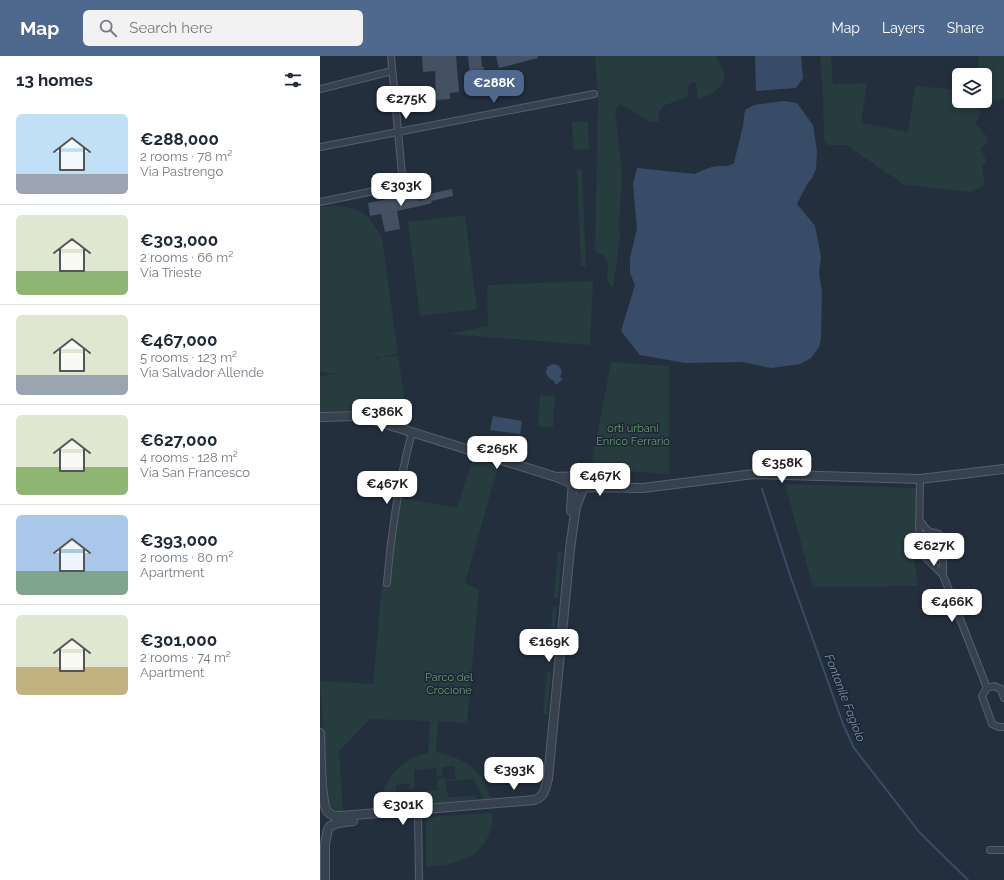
<!DOCTYPE html>
<html lang="en">
<head>
<meta charset="utf-8">
<style>
	:root { --surface:#fff; --page:#f2f2f3; --text:#1f2937; --muted:#747a83; --line:#e0e1e3; --accent:#4f688e }
	body { margin:0; font-family:Raleway,sans-serif; background:var(--page); color:var(--text); height:100vh; display:flex; flex-direction:column; font-size:15px; white-space:nowrap }
	* { box-sizing:border-box; margin:0 }
	p { font-size:13px; color:var(--muted) }
	.icon { flex:none; width:22px; height:22px; fill:none; stroke:currentColor; stroke-width:2; stroke-linecap:round; stroke-linejoin:round }
	.map { position:relative; flex:1; overflow:hidden }
	.details { display:flex; flex-direction:column; background:var(--surface); width:320px }
	.details>* { flex:none }
	.buttons { position:absolute; left:632px; top:12px; display:grid; gap:8px }
	.buttons a { display:grid; place-items:center; width:40px; height:40px; border-radius:6px; background:var(--surface); box-shadow:0 2px 10px #0003; font-size:20px }
	.price { position:absolute; translate:-50% -34px; padding:0 9px; border-radius:8px; background:#fff; color:#222; font-size:13px; line-height:26px; filter:drop-shadow(0 1px 2px #0008) }
	.price::after { content:''; position:absolute; left:50%; top:24px; width:12px; height:9px; margin-left:-6px; background:inherit; clip-path:polygon(0 0,100% 0,50% 100%) }
	.price.on { background:var(--accent); color:#fff }
	ul { padding:0; list-style:none }
	li { display:flex; align-items:center; gap:12px; height:100px; padding:0 16px }
	li+li { border-top:1px solid var(--line) }
	li span { display:grid; place-items:center; flex:none; width:112px; height:80px; border-radius:6px; color:#555 }
	li>.icon { margin-inline-start:auto }
	span .icon { width:48px; height:48px; fill:#fffc; stroke-width:1 }
	li b { font-size:17px }
	h2 { display:flex; justify-content:space-between; align-items:center; height:48px; padding:0 16px; font-size:17px }
	header { display:flex; align-items:center; gap:24px; box-sizing:border-box; height:56px; padding:0 20px; background:var(--accent); color:#fff }
	header strong { font-size:19px }
	nav { display:flex; gap:22px; margin-inline-start:auto; font-size:14px }
	.search { width:280px; height:36px; background:var(--page); display:flex; align-items:center; gap:10px; box-sizing:border-box; padding:0 14px; border-radius:6px; color:var(--muted); font-size:15px }
	main { display:flex; flex:1; min-height:0 }
	.map>svg:first-child { display:block }
	.green { fill:#263c3f; fill-rule:evenodd }
	.water { fill:#394c67 }
	.lines { fill:none; stroke-linecap:round; stroke-linejoin:round }
	.stream { stroke:#394c67; stroke-width:2 }
	.building { fill:#455162 }
	.minor-casing { stroke:#565f6c; stroke-width:8 }
	.tertiary-casing { stroke:#565f6c; stroke-width:10 }
	.minor { stroke:#38414e; stroke-width:6 }
	.tertiary { stroke:#38414e; stroke-width:8 }
	.labels { text-anchor:middle; stroke-width:3; stroke-linejoin:round; paint-order:stroke }
	.park-label { font-size:11px; fill:#6b9a76; stroke:#1d2633 }
	.water-label { font-size:12px; font-style:italic; fill:#7c92b1; stroke:#1d2633 }
</style>
</head>
<body>
<header>
<strong>Map</strong>
<div class="search"><svg class="icon" aria-label="search" viewBox="0 0 24 24"><circle cx="10" cy="10" r="6"/><path d="M15 15l6 6"/></svg>Search here</div>
<nav><a>Map</a><a>Layers</a><a>Share</a></nav>
</header>
<main>
<section class="details">
<h2>13 homes<svg class="icon" aria-label="filters" viewBox="0 0 24 24"><path d="M4 7h16M4 17h16"/><circle cx="9" cy="7" r="2"/><circle cx="15" cy="17" r="2"/></svg></h2>
<ul>
<li><span style="background:linear-gradient(#bfe0f5 75%,#9aa5b1 0)"><svg class="icon" aria-label="home" viewBox="0 0 24 24"><path d="M3 11l9-7 9 7M6 9v11h12V9"/></svg></span><div><b>€288,000</b><p>2 rooms · 78 m²</p><p>Via Pastrengo</p></div></li>
<li><span style="background:linear-gradient(#dfe7d0 70%,#8fb573 0)"><svg class="icon" aria-label="home" viewBox="0 0 24 24"><path d="M3 11l9-7 9 7M6 9v11h12V9"/></svg></span><div><b>€303,000</b><p>2 rooms · 66 m²</p><p>Via Trieste</p></div></li>
<li><span style="background:linear-gradient(#dfe7d0 75%,#9aa5b1 0)"><svg class="icon" aria-label="home" viewBox="0 0 24 24"><path d="M3 11l9-7 9 7M6 9v11h12V9"/></svg></span><div><b>€467,000</b><p>5 rooms · 123 m²</p><p>Via Salvador Allende</p></div></li>
<li><span style="background:linear-gradient(#dfe7d0 65%,#8fb573 0)"><svg class="icon" aria-label="home" viewBox="0 0 24 24"><path d="M3 11l9-7 9 7M6 9v11h12V9"/></svg></span><div><b>€627,000</b><p>4 rooms · 128 m²</p><p>Via San Francesco</p></div></li>
<li><span style="background:linear-gradient(#a9c7e8 70%,#7fa58c 0)"><svg class="icon" aria-label="home" viewBox="0 0 24 24"><path d="M3 11l9-7 9 7M6 9v11h12V9"/></svg></span><div><b>€393,000</b><p>2 rooms · 80 m²</p><p>Apartment</p></div></li>
<li><span style="background:linear-gradient(#dfe7d0 65%,#c2b280 0)"><svg class="icon" aria-label="home" viewBox="0 0 24 24"><path d="M3 11l9-7 9 7M6 9v11h12V9"/></svg></span><div><b>€301,000</b><p>2 rooms · 74 m²</p><p>Apartment</p></div></li>
</ul>
</section>
<div class="map">
<svg width="684" height="824" viewBox="0 0 684 824">
	<rect width="100%" height="100%" fill="#242f3e"/>
	<g class="green">
		<path d="M275,0H396C397,6 403,12 404,18C407,32 388,39 378,43L376,27L372,26L367,30L369,36L367,41L343,50L338,57L340,65L331,66L300,48L295,54L302,119L299,169L300,182L293,232L287,223L288,206L283,199L275,196L278,44Z"/>
		<polygon points="500,0 511,0 513,28 547,27 541,67 588,76 595,30 639,34 639,45 658,45 661,57 655,67 667,81 668,87 661,92 666,105 662,111 665,128 652,136 585,129 526,89 508,89 504,84 503,40"/>
		<polygon points="659,0 684,0 684,42 673,46 668,40 665,40 665,19 657,19"/>
		<polygon points="252,66 268,66 269,93 253,94"/>
		<polygon points="262,113 266,210 261,210 257,114"/>
		<polygon points="19,150 30,152 41,156 50,163 62,182 78,298 57,301 52,307 60,301 78,300 89,371 40,355 0,356 0,320 21,317 6,317 0,315 0,151"/>
		<polygon points="145,159 157,253 100,260 88,166"/>
		<polygon points="273,225 270,289 129,278 168,270 167,229"/>
		<polygon points="291,306 349,310 349,418 294,414 272,406"/>
		<polygon points="220,339 235,340 233,371 218,370"/>
		<path d="M153,403L178,410L145,527L159,534L147,667L118,665L116,696C144,703 163,712 170,743L164,744L153,723L125,725L128,741L155,740L157,744L60,752C63,724 79,703 108,697L110,665L50,663L19,695L23,755H17L9,748L0,625L53,628L62,528H71L77,457L82,442L137,452ZM134,710L136,723L124,724L123,721L117,725L118,734L96,736V734L90,737V740L77,741L76,729L89,727L90,734L95,731L94,714L116,712L117,721L123,718L122,711Z"/>
		<polygon points="465,428 597,432 596,466 593,498 598,530 493,531"/>
		<polygon points="238,496 242,496 238,542 234,542"/>
		<polygon points="233,550 237,551 232,606 228,606"/>
		<polygon points="227,616 231,616 227,659 223,658"/>
		<path d="M173,757C172,798 142,809 106,811V765L109,761Z"/>
	</g>
	<g class="water">
		<polygon points="435,0 481,0 483,22 476,32 436,35"/>
		<path d="M463,45L477,47L493,69L497,96L496,113L492,122L487,128L477,148L495,170L501,201L499,217L502,236L501,282L499,291L491,302L480,308L451,312L422,306L365,307L320,299L301,275L315,229L310,217V202L317,173L313,128L317,112L375,118C382,114 390,111 398,110C404,110 409,111 414,107L423,70L425,54L434,49Z"/>
		<polygon points="233,308 239,310 242,315 240,321 243,323 237,328 235,328 234,325 229,322 226,317 227,311"/>
		<polygon points="173,360 202,365 200,378 170,374"/>
	</g>
	<g class="lines">
		<polyline class="stream" points="442,433 471,522 523,668 534,692 600,777 648,824"/>
	</g>
	<g class="building">
		<polygon points="102,0 136,0 139,36 130,37 130,43 116,44 115,15 103,16"/>
		<polygon points="148,0 161,0 162,11 164,11 166,37 152,38"/>
		<polygon points="176,0 218,0 218,2 179,12"/>
		<polygon points="132,133 133,140 111,145 112,147 100,150 77,155 80,173 65,176 61,158 50,160 48,147 97,137 99,145 110,142 109,138"/>
	</g>
	<g class="lines">
		<g class="minor-casing">
			<g id="minor">
				<polyline points="0,33 72,15"/>
				<polyline points="0,91 274,38"/>
				<polyline points="0,146 83,129 71,0"/>
				<path d="M599,464C602,467 606,474 610,476C614,477 618,476 621,480C624,483 625,488 624,492C619,511 588,500 602,480L610,476"/>
				<polyline points="599,483 600,423"/>
				<polyline points="603,499 623,519 667,632"/>
				<polyline points="623,519 623,495"/>
				<path d="M67,527C71,476 79,426 92,376"/>
				<polyline points="684,642 681,633 674,630 667,632 662,640 672,668 679,671 684,671"/>
				<polyline points="98,759 99,824"/>
				<polyline points="670,794 684,794"/>
			</g>
		</g>
		<g class="tertiary-casing">
			<g id="tertiary">
				<polyline points="0,361 40,360 236,421 253,428"/>
				<polyline points="237,421 260,420 285,429"/>
				<polyline points="253,430 260,433 265,431 323,432 434,418 600,423 684,413"/>
				<polyline points="251,455 253,424 258,420"/>
				<path d="M0,677C1,695 0,742 7,755"/>
				<path d="M9,757L14,760H21L214,744C225,741 225,732 228,723L250,493L256,450L263,433"/>
				<polyline points="10,770 18,767 33,765"/>
				<polyline points="5,824 5,788 8,773"/>
			</g>
		</g>
		<use href="#minor" class="minor"/>
		<use href="#tertiary" class="tertiary"/>
	</g>
	<g class="labels">
		<g class="park-label">
			<text x="313" y="376">orti urbani<tspan x="313" dy="13">Enrico Ferrario</tspan></text>
			<text x="129" y="625">Parco del<tspan x="129" dy="13">Crocione</tspan></text>
		</g>
		<g class="water-label">
			<text transform="translate(525 642) rotate(69)" y="4">Fontanile Fagiolo</text>
		</g>
	</g>
</svg>
<div class="buttons">
<a><svg class="icon" aria-label="layers" viewBox="0 0 24 24"><path d="M12 4l9 5-9 5-9-5zM3 14l9 5 9-5"/></svg></a>
</div>
<b class="price on" style="left:174px;top:48px">€288K</b>
<b class="price" style="left:86px;top:64px">€275K</b>
<b class="price" style="left:81px;top:151px">€303K</b>
<b class="price" style="left:62px;top:377px">€386K</b>
<b class="price" style="left:177px;top:414px">€265K</b>
<b class="price" style="left:462px;top:428px">€358K</b>
<b class="price" style="left:280px;top:441px">€467K</b>
<b class="price" style="left:67px;top:449px">€467K</b>
<b class="price" style="left:614px;top:511px">€627K</b>
<b class="price" style="left:632px;top:567px">€466K</b>
<b class="price" style="left:229px;top:607px">€169K</b>
<b class="price" style="left:194px;top:735px">€393K</b>
<b class="price" style="left:83px;top:770px">€301K</b>
</div>
</main>
</body>
</html>
